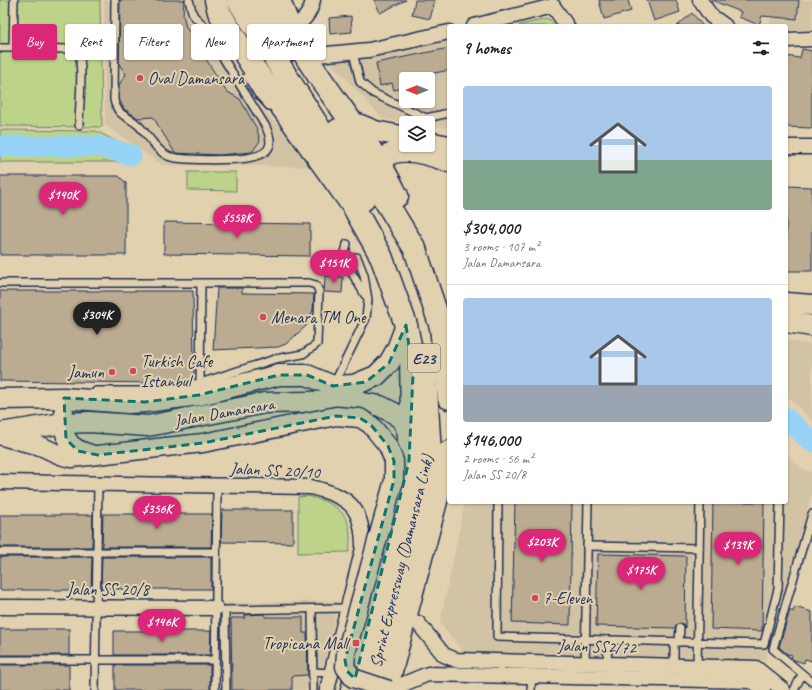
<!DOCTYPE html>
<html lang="en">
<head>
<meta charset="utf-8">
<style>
	:root { --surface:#fff; --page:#f6f6f6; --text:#222; --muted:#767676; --line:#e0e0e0; --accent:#db2777 }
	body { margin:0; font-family:Caveat,sans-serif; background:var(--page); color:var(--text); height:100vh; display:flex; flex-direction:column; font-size:15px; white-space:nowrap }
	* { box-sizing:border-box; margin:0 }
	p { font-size:13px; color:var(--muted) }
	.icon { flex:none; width:22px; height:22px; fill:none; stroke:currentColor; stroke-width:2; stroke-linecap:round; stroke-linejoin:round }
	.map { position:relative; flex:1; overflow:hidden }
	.side { position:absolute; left:447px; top:24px; width:341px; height:480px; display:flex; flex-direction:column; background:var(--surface); border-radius:4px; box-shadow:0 1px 3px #0004 }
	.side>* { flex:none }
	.guide { position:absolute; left:12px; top:24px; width:375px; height:36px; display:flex; gap:8px }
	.needle { width:26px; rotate:270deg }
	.controls { position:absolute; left:399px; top:72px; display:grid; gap:8px }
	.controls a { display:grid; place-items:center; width:36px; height:36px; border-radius:4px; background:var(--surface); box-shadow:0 1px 3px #0004; font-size:20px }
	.price { position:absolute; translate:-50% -34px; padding:0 9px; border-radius:14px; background:var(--accent); color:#fff; font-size:13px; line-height:26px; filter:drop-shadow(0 1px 2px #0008) }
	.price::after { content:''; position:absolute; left:50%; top:24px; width:12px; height:9px; margin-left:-6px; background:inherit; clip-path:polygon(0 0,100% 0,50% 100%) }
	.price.selected { background:#222; color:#fff }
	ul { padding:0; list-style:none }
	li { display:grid; align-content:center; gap:8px; height:212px; padding:0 16px }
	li+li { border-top:1px solid var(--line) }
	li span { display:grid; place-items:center; height:124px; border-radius:4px; color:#555 }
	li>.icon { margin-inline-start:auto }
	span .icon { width:72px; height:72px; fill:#fffc; stroke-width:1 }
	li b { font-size:17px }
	h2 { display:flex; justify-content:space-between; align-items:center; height:48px; padding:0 16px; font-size:17px }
	.chip { padding:0 14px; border-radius:4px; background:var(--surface); box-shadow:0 1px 3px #0004; font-size:14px; line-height:36px }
	.chip.selected { background:var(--accent); color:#fff }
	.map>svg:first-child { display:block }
	.built { fill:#d2c3a4; fill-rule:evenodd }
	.green { fill:#bcd389; stroke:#6c8174 }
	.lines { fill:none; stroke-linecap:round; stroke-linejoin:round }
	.river { stroke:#96d3f7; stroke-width:21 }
	.building { fill:#bbab91; stroke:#1b2f5e }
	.service-casing { stroke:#1b2f5e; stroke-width:10 }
	.minor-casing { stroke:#1b2f5e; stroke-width:17 }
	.tertiary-casing { stroke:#1b2f5e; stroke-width:21 }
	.secondary-casing { stroke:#1b2f5e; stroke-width:23 }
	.motorway-casing { stroke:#1b2f5e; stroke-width:25 }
	.service { stroke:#e2d1ae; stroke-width:7 }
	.minor { stroke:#e2d1ae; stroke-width:14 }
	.tertiary { stroke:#e2d1ae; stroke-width:18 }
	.secondary { stroke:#e2d1ae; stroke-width:20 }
	.motorway { stroke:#e2d1ae; stroke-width:22 }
	.tertiary-bridge-casing { stroke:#1b2f5e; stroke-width:21; stroke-linecap:butt }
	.tertiary-bridge { stroke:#e2d1ae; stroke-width:18 }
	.marked { fill:#0f766e; fill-opacity:0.2; stroke:#0f766e; stroke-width:3; stroke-dasharray:8 5; stroke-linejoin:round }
	.poi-dot { fill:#d1495b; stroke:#e2d1ae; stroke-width:1.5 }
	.labels { text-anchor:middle; stroke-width:4; stroke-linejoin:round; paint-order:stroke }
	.shield { fill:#e2d1ae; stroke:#576076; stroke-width:1 }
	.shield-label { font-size:16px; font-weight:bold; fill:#1b2f5e }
	.poi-label { font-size:17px; fill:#1b2f5e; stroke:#e2d1ae; text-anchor:start }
	.street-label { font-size:17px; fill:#1b2f5e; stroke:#e2d1ae }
</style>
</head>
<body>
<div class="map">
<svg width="812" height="690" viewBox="0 0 812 690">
	<rect width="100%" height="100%" fill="#e2d1ae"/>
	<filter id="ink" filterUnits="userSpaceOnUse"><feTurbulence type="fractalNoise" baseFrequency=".025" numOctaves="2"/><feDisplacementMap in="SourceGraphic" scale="8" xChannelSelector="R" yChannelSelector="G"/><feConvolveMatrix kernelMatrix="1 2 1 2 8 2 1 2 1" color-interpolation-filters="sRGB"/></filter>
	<g filter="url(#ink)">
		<g class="built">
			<polygon points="104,0 203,0 210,23 260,107 318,167 162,165 105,125"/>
			<polygon points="772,0 812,0 812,31 786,30 786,26 770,26"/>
			<path d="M449,39V128L428,125V123H411L383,119L331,63ZM406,79H428V101H406Z"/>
			<polygon points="786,340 812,345 812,421 786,395"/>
			<polygon points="786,453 801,468 812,472 812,493 765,660 463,652 440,623 465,502 786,502"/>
			<polygon points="339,601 318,690 222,690 223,603"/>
		</g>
		<g class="green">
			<polygon points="0,0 100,0 102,127 0,126"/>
			<polygon points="548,19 555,26 519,26 519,25"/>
			<polygon points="0,130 96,131 122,144 122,162 0,162"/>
			<polygon points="188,172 236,172 236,191 188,190"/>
			<path d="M308,496C342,505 354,517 349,552L298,553V497Z"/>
		</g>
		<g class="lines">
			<g class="river">
				<polyline points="0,146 98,146 131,155"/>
				<polyline points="786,418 812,442"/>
			</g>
		</g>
		<g class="building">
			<polygon points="120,0 184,0 183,15 186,27 226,91 240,99 257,129 260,141 252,152 219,155 175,153 153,117 138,118 124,109 119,99 119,85 126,74 119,64"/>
			<polygon points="374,0 406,0 380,13"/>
			<polygon points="415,0 435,0 430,19 412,15"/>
			<polygon points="599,0 628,0 631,11 604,19"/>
			<polygon points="647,0 676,0 680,12 654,21"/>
			<polygon points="711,0 799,0 797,19 762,16 759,25 739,17 741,12"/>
			<polygon points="692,13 703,26 677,26"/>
			<polygon points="351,16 352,32 330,34 329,18"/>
			<polygon points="449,48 449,70 401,80 403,88 394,90 392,83 380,86 376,63"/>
			<polygon points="802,49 812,51 812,128 786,127 786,56 800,58"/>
			<polygon points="0,176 119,176 126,183 126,255 0,255"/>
			<polygon points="786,186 812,187 812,271 786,271"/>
			<polygon points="164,222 310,224 310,256 164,254"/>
			<polygon points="325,276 343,277 342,293 324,292"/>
			<polygon points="217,288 242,288 242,293 314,294 313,310 306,326 286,344 278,347 213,350"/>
			<polygon points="0,291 193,291 194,379 161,383 0,381"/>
			<polygon points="515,502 572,502 570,625 512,623"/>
			<polygon points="713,502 764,502 762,631 711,629"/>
			<polygon points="222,510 293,510 293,543 221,542"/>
			<polygon points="103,514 212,514 211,547 102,547"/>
			<polygon points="0,515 93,515 92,547 0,547"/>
			<polygon points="598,554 686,556 685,628 683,624 680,623 676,625 675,628 596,626"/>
			<polygon points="0,557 92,557 91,590 0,590"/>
			<polygon points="102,557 211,557 211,589 101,589"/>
			<polygon points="795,607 812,612 812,661 805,659 804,663 794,660 791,658 792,655 787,654 779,647 790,610 793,612"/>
			<polygon points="265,614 265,617 303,617 303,633 307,633 308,675 292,676 292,690 232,690 231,618 245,618 245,615"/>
			<rect x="0" y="629" width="69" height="26"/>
			<polygon points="114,631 211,631 210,655 114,655"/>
			<rect x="0" y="665" width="69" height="25"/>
			<rect x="115" y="665" width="95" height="25"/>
		</g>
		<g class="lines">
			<g class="service-casing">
				<g id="service">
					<path d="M115,0L114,100C118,117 127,115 138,125C148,134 155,150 168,156C179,161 234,160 247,158C253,157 263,155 267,150C273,144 269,134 266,127L202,24L193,15L189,0"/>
					<polyline points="0,48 13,48 14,0"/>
					<path d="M13,48L70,49L78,51C84,62 79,109 79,125"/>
					<polyline points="353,52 360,82 373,93 426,118 449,113"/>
					<polyline points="247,76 258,94 269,106"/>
					<polyline points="339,267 343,261 347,244"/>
					<polyline points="350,270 365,295"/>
					<polyline points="0,283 309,283 316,285 319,291 317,344 303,354 275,359 200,383 143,391 96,391"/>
					<polyline points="200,383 201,284"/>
					<polyline points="334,384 366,318 368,300 364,275 357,257"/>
					<polyline points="498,502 497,637 764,644 778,589 780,502"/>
					<polyline points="812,514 773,649 812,682"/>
					<polyline points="587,546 699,548"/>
					<polyline points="0,552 216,552"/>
					<polyline points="312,609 313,690"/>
					<polyline points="679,642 680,628"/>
					<polyline points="0,660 215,660"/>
					<polyline points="585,666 588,502"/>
					<polyline points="607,666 608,640"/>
					<polyline points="674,667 674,642"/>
					<polyline points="697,668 700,502"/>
					<polyline points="313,672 331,673"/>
					<polyline points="95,690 98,484"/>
					<polyline points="215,690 217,485"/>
					<polyline points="226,690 225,610 347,608"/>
					<polyline points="531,690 532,675"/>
					<polyline points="794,690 802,675"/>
				</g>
			</g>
			<g class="minor-casing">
				<g id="minor">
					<polyline points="700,0 711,16 725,26"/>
					<polyline points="553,6 567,26"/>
					<polyline points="474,26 553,6"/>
					<path d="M291,29C303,21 310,15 313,0"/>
					<polyline points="786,40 812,39"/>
					<polyline points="307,56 369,50 449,32"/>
					<polyline points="786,147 812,147"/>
					<path d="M0,482L311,487C349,497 363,506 363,548L327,690"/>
					<polyline points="0,607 216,608"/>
					<polyline points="418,623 444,655 456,660 756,668 783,690"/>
					<polyline points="401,685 428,674 752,681 763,690"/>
				</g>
			</g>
			<g class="tertiary-casing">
				<g id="tertiary">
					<path d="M64,398C64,427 58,446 91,454"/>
					<path d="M0,435C13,440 27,442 40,446C51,450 60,457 72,458L166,447"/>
				</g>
			</g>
			<g class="secondary-casing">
				<g id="secondary">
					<polyline points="353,122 375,131 406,137"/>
					<polyline points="428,142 449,146"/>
					<path d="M383,168L386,156C404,146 431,155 449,162"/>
					<polyline points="786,303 812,305"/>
					<polyline points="786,322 812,326"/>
					<polyline points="0,399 64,398 128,403 145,402 199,395 279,375 307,375 333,386 354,385 376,376 389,363 397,349 406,325"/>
					<polyline points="0,433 64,423 89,422 148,426 265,403 351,401 380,406 394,413 403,421 408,433 408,443"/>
				</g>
			</g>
			<g class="motorway-casing">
				<g id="motorway">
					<polyline points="216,0 219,12 251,64 353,206 381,256 406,325 411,350 412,427 409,461 395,528 352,690"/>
					<polyline points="238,0 349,175 363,200"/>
					<polyline points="261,0 275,32 286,51"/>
					<path d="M279,0C282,9 286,19 290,28C320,88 369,136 397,196"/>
					<polyline points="338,130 375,184 415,249 441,327 449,398"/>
					<polyline points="368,690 430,454 425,373"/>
					<polyline points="386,690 449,452"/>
				</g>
			</g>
			<use href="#service" class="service"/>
			<use href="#minor" class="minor"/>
			<use href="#tertiary" class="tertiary"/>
			<use href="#secondary" class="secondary"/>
			<use href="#motorway" class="motorway"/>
			<g class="tertiary-bridge-casing">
				<polyline id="tertiary-bridge" points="166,447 203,443 336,416 360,418 371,425 388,446 394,461 394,480 346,653 345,667 353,678 389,690"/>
			</g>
			<use href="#tertiary-bridge" class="tertiary-bridge"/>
		</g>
	</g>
	<path class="marked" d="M406,325L413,375L409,461L355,679L347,671L345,660L394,480V461L388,446L371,425L360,418L336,416L203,443L98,455L78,451L66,439L64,398L145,402L199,395L279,375H307L333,386L366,382L389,363Z"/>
	<g class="poi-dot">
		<circle cx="140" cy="78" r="4"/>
		<circle cx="263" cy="317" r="4"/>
		<circle cx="133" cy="371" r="4"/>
		<circle cx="112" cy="372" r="4"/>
		<circle cx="535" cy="598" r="4"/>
		<rect x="352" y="639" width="8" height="8" rx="2"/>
	</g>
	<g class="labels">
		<rect class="shield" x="408" y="344" width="32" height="28" rx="3"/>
		<g class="shield-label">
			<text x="424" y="364">E23</text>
		</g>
		<g class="poi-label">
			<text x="148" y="84">Oval Damansara</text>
			<text x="271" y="323">Menara TM One</text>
			<text x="141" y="367">Turkish Cafe<tspan x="141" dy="20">Istanbul</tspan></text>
			<text x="104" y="378" text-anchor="end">Jamun</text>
			<text x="543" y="604">7-Eleven</text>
			<text x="348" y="649" text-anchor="end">Tropicana Mall</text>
		</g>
		<g class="street-label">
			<text transform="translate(224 412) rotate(-10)" y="6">Jalan Damansara</text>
			<text transform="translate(275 470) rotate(3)" y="6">Jalan SS 20/10</text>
			<text transform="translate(401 561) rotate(-76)" y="6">Sprint Expressway (Damansara Link)</text>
			<text x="108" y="595">Jalan SS 20/8</text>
			<text transform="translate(597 646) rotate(2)" y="6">Jalan SS2/72</text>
		</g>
	</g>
</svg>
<div class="controls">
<a><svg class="needle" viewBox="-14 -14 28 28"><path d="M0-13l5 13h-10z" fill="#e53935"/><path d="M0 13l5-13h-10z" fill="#767676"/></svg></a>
<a><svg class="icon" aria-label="layers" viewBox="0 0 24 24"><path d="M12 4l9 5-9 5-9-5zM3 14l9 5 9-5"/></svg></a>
</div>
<b class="price" style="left:63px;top:216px">$140K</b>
<b class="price" style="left:237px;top:239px">$558K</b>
<b class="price" style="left:334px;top:284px">$151K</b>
<b class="price selected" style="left:97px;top:336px">$304K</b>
<b class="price" style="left:157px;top:530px">$356K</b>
<b class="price" style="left:542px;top:563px">$203K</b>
<b class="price" style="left:738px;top:566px">$139K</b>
<b class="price" style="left:641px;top:591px">$175K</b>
<b class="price" style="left:162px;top:643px">$146K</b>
<div class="guide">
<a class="chip selected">Buy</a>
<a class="chip">Rent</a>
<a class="chip">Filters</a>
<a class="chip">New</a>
<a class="chip">Apartment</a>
</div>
<section class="side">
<h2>9 homes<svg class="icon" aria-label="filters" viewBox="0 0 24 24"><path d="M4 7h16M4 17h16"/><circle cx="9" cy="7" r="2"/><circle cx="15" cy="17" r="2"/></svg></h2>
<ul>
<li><span style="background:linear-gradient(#a9c7e8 60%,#7fa58c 0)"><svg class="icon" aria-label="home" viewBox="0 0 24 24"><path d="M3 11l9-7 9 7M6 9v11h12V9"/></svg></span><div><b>$304,000</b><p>3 rooms · 107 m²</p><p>Jalan Damansara</p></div></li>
<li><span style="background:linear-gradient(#a9c7e8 70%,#9aa5b1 0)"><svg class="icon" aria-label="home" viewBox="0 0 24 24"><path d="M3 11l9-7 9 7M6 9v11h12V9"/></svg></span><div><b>$146,000</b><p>2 rooms · 56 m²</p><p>Jalan SS 20/8</p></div></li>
</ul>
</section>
</div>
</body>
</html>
